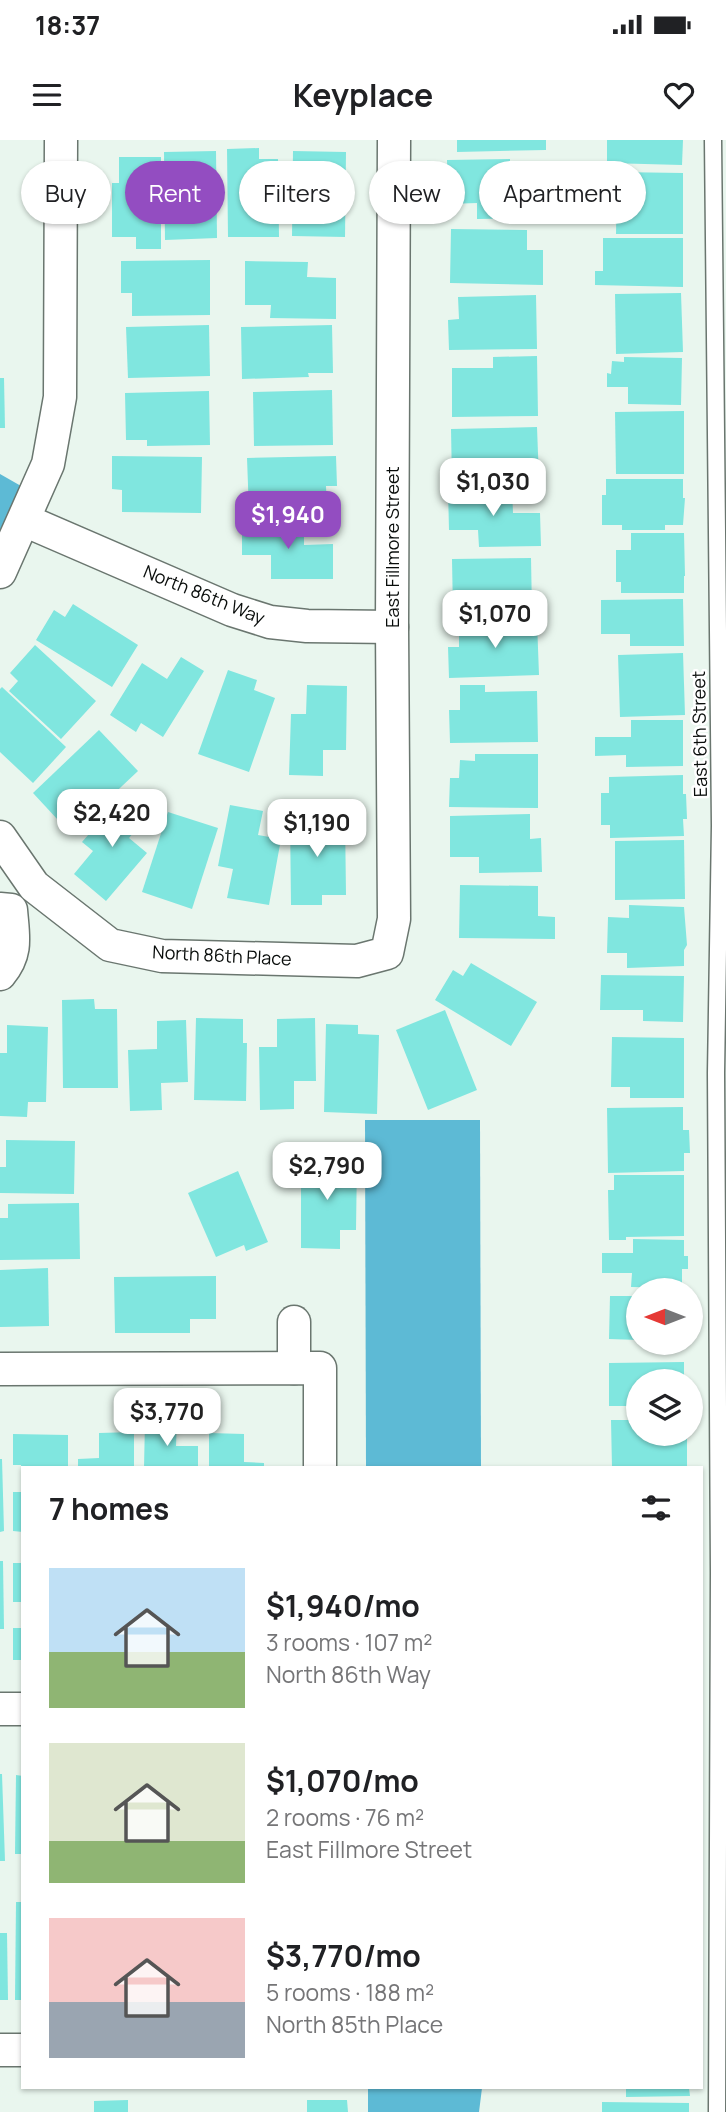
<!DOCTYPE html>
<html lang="en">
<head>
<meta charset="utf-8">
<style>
	:root { --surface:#fff; --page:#f6f6f6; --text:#202124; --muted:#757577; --accent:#934dc1 }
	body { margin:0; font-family:Manrope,sans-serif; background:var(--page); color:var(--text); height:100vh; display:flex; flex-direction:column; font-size:26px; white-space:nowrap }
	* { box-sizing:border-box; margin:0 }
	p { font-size:23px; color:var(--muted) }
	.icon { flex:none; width:38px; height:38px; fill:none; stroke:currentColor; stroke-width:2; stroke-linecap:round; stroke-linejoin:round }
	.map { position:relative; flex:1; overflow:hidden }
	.panel { position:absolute; left:21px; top:1326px; width:682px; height:623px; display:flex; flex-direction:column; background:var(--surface); border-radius:0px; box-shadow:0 2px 5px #0004 }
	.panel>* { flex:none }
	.guide { position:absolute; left:21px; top:21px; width:684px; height:63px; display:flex; gap:14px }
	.needle { width:46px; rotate:270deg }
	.buttons { position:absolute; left:626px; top:1138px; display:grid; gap:14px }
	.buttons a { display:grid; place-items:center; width:77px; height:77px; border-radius:50%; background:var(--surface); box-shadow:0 2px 5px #0004; font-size:35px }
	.price { position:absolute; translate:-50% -60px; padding:0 16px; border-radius:14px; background:#fff; color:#222; font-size:23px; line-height:46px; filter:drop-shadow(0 2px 4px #0008) }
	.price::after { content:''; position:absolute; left:50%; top:42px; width:21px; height:16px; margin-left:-10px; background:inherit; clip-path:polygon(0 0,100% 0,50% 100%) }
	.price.active { background:var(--accent); color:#fff }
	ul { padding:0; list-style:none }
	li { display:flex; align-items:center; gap:21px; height:175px; padding:0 28px }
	li span { display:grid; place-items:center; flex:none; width:196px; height:140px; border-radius:0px; color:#555 }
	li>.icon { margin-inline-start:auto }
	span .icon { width:84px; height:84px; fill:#fffc; stroke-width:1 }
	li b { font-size:30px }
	h2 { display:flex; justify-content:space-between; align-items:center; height:84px; padding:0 28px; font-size:30px }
	.tag { padding:0 24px; border-radius:32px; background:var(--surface); box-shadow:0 2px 5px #0004; font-size:24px; line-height:63px }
	.tag.active { background:var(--accent); color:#fff }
	.status { display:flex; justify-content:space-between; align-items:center; height:49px; padding:0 35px; background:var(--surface); direction:ltr }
	.status svg { height:19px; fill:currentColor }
	header { display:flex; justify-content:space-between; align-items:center; height:91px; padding:0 28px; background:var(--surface); font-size:32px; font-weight:700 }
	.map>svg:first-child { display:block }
	.water { fill:#5dbad5 }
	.building { fill:#80e6df }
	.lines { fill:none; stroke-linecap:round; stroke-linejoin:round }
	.service-casing { stroke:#6a766f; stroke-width:19 }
	.minor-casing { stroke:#6a766f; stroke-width:35 }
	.service { stroke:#fff; stroke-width:16 }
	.minor { stroke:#fff; stroke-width:32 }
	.labels { text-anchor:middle; stroke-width:5; stroke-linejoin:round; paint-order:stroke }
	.street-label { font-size:18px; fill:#080c0a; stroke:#fff }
</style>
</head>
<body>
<div class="status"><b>18:37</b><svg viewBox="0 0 49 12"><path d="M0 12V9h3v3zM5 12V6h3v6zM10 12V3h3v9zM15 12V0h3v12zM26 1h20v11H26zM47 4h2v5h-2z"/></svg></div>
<header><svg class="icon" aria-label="menu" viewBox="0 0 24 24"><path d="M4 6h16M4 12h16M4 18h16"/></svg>Keyplace<svg class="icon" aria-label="heart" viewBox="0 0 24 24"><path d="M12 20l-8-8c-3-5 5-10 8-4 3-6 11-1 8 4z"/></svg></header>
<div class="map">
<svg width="726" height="1972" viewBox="0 0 726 1972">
	<rect width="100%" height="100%" fill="#e9f6ee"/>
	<g class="water">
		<polygon points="0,334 35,354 0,402"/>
		<polygon points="365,980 480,980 481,1328 366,1328"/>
		<polygon points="368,1948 482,1948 479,1972 368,1972"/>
	</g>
	<g class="building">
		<polygon points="457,0 546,0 546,10 457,12"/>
		<polygon points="607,0 683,0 682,25 607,23"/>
		<polygon points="259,8 259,19 278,19 279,97 228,97 227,9"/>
		<polygon points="216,11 217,98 165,100 164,12"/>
		<polygon points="293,11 346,12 345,97 292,96"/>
		<polygon points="119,17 161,17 161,109 136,109 136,97 112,97 112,43 119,43"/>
		<polygon points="510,19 510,47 541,46 542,78 477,79 477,63 448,64 447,20"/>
		<polygon points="617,32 683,33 683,94 616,94"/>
		<polygon points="451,89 527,90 527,110 543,110 543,145 450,143"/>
		<polygon points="603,98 683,98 683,147 595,145 595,131 603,131"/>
		<polygon points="210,120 210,175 132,176 132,153 121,153 121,121"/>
		<polygon points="245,121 308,122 307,137 336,138 336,179 270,178 271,165 245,165"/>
		<polygon points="681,153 683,212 616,214 615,154"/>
		<polygon points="536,155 537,209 449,210 448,180 459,179 458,157"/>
		<polygon points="209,185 210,236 128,238 126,187"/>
		<polygon points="332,185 333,233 308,233 309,237 242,239 241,187"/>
		<polygon points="537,216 538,276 452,277 452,228 493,228 493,217"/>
		<polygon points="624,217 682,218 681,265 628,264 628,247 607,247 607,233 611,234 612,221 624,222"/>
		<polygon points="0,238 4,238 5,288 0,288"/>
		<polygon points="332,250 333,305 254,306 253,252"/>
		<polygon points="209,251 210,305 147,306 147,300 126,300 125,253"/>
		<polygon points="684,271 684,334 616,334 615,272"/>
		<polygon points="537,287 539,340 452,342 451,289"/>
		<polygon points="112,316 202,317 201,373 122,372 122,350 112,349"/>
		<polygon points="336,316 337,346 326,346 327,369 249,372 247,318"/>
		<polygon points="606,339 683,339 683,358 685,358 683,385 665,385 665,390 622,390 622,385 602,385 602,355 606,355"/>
		<polygon points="512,348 513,373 540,373 541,406 479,407 478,390 449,390 448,349"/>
		<polygon points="304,382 304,405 333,404 333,439 271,439 271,415 242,415 242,383"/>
		<polygon points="631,393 684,393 685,436 684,436 684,453 621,453 621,442 616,442 616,410 631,410"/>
		<polygon points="531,418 532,471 453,473 452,419"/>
		<polygon points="683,459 684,506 630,506 630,494 601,494 601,460"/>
		<polygon points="73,464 138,505 112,547 36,500 54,470 65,477"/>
		<polygon points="537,481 539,535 449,538 448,507 459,507 459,483"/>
		<polygon points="35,505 96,561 61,599 9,551 18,541 10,533"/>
		<polygon points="683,513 685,575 620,577 618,515"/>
		<polygon points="181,517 204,531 163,597 141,583 136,592 110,575 142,523 167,539"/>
		<polygon points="228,530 257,540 254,550 275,558 249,632 198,614"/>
		<polygon points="307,545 347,546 346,610 323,610 323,636 289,635 291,574 306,574"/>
		<polygon points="460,545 485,545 485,552 537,551 538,602 450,603 449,570 460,570"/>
		<polygon points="2,547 66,607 33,643 0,612 0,549"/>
		<polygon points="631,580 683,580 683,626 626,627 626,615 595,616 595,597 631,597"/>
		<polygon points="99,590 138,631 71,694 33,653"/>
		<polygon points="475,614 538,614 538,668 449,667 450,638 459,638 460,620 475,621"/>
		<polygon points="683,635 683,654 686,654 687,679 683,679 684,696 610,698 610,685 601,685 601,653 609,653 609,637"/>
		<polygon points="123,655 147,676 129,698 147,713 106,761 74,734 93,711 82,702"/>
		<polygon points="230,665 263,671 258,695 281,699 269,765 227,758 233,729 218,726"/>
		<polygon points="168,672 218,688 192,769 142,752"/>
		<polygon points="530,674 530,699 541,698 542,732 479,733 479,717 450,717 450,676"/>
		<polygon points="345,677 346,755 322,755 322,765 291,765 290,678"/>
		<polygon points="684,700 685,759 615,760 615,701"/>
		<polygon points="460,745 538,746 538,776 555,777 555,799 459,798"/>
		<polygon points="629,765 684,767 687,805 684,810 684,826 627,828 627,813 607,813 608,777 629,778"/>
		<polygon points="471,823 537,862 511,906 435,860 453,830 463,836"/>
		<polygon points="601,835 684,836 683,882 643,881 643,870 600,870"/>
		<polygon points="94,859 95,869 117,869 118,948 63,948 62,860"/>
		<polygon points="445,870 477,950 428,970 396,890"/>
		<polygon points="196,878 243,879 243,903 247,903 246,961 194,960"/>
		<polygon points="315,878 316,941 294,941 294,969 260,970 259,907 277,907 277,879"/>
		<polygon points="186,880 188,942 161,943 162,970 130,971 128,910 157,909 157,881"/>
		<polygon points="326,884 358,885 358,894 379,895 377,974 324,972"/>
		<polygon points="7,885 48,887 46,962 28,962 27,977 0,976 0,913 7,913"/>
		<polygon points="612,897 684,898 684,958 630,958 630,947 611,947"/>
		<polygon points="683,967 683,990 689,990 690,1013 684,1013 684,1031 608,1033 607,968"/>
		<polygon points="6,1000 75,1001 74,1054 0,1053 0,1027 6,1027"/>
		<polygon points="301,1019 357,1020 356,1090 340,1090 340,1109 301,1108"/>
		<polygon points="238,1031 268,1102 246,1111 244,1105 216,1117 188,1053"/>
		<polygon points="614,1035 684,1035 684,1096 626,1097 626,1100 609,1100 608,1050 614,1050"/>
		<polygon points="79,1063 80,1119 0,1120 0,1078 8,1078 8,1064"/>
		<polygon points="633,1099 684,1100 684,1116 688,1116 688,1129 682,1129 682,1148 631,1147 632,1133 602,1133 602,1113 633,1113"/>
		<polygon points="48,1128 49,1186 0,1187 0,1130"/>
		<polygon points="216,1136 216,1179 190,1179 190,1193 115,1193 114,1137"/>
		<polygon points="610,1156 639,1156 639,1200 609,1199"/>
		<polygon points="684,1222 684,1236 687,1236 687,1241 639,1241 639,1266 609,1266 609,1223"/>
		<polygon points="611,1280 639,1280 639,1293 687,1293 687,1328 612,1328"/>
		<polygon points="145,1281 177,1281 176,1306 198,1306 198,1328 144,1328"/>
		<polygon points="134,1292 134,1328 78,1328 78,1319 99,1318 99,1293"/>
		<polygon points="209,1293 244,1294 244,1322 264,1323 264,1328 209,1328"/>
		<polygon points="13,1294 68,1295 68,1328 21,1328 21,1325 13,1325"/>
		<polygon points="0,1319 2,1319 4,1391 0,1392"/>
		<polygon points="13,1352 23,1352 23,1392 13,1391"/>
		<polygon points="0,1421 3,1421 4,1489 0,1489"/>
		<rect x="13" y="1423" width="10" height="39"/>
		<rect x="13" y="1488" width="10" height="32"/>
		<polygon points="0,1634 2,1634 5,1721 0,1721"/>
		<polygon points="16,1635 23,1636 23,1714 15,1714"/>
		<polygon points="16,1762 23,1762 23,1860 15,1860"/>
		<polygon points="0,1793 7,1793 8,1860 0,1860"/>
		<polygon points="626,1948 689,1948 690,1956 626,1957"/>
		<polygon points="128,1960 128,1972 94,1972 94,1961"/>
		<polygon points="307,1960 347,1960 348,1972 307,1972"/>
		<polygon points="602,1962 689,1963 689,1972 602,1972"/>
	</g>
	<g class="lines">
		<g class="service-casing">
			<polyline id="service" points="713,0 720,686 716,933 719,1433 717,1972"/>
		</g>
		<g class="minor-casing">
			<g id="minor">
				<polyline points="24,380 232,470 270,482 307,486 392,487"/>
				<polyline points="0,432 48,324 60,257 61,0"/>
				<polyline points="0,697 34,746 110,805 162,816 357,821 387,813 394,779 392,487 394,0"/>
				<path d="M0,769L11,770C13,796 18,813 0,834"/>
				<polyline points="294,1182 294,1228"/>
				<polyline points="0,1229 320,1228 320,1328"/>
				<polyline points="0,1569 23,1569"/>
				<polyline points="0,1910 23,1910"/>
			</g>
		</g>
		<use href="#service" class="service"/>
		<use href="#minor" class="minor"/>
	</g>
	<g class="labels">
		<g class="street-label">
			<text transform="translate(393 407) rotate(-90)" y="6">East Fillmore Street</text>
			<text transform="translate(204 455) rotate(22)" y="6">North 86th Way</text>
			<text transform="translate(700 594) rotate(-91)" y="6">East 6th Street</text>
			<text transform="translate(222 816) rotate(3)" y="6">North 86th Place</text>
		</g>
	</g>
</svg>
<div class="buttons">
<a><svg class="needle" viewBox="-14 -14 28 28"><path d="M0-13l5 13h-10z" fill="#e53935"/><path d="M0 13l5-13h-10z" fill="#757577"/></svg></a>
<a><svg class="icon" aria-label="layers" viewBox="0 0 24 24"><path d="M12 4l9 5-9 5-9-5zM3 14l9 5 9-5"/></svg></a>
</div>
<b class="price" style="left:493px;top:378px">$1,030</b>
<b class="price active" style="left:288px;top:411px">$1,940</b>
<b class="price" style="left:495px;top:510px">$1,070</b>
<b class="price" style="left:112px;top:709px">$2,420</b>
<b class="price" style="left:317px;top:719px">$1,190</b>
<b class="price" style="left:327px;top:1062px">$2,790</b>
<b class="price" style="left:167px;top:1308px">$3,770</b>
<div class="guide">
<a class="tag">Buy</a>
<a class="tag active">Rent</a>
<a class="tag">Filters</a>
<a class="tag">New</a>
<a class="tag">Apartment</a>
</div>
<section class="panel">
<h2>7 homes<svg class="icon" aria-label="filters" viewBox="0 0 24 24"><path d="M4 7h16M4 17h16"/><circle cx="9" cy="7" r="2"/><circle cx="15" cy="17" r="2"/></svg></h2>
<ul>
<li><span style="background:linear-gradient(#bfe0f5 60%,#8fb573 0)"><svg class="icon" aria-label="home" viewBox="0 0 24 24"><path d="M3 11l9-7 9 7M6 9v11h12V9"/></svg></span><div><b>$1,940/mo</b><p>3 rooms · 107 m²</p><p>North 86th Way</p></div></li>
<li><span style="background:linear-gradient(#dfe7d0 70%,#8fb573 0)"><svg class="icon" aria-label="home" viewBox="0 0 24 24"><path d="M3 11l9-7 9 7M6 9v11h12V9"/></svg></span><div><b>$1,070/mo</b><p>2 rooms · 76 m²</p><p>East Fillmore Street</p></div></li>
<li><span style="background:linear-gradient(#f6c9c9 60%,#9aa5b1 0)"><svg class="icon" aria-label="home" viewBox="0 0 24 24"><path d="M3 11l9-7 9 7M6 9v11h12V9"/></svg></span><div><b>$3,770/mo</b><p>5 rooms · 188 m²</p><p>North 85th Place</p></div></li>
</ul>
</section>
</div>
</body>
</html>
